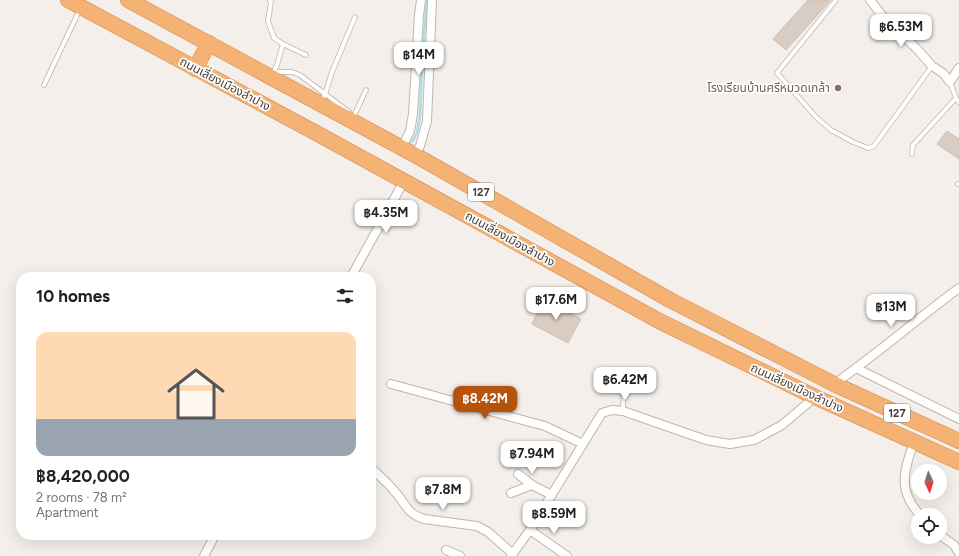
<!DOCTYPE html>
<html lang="en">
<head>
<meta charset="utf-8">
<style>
	:root { --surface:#fff; --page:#f2f2f2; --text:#202124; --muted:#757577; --accent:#b45309 }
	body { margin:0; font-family:Figtree,"Noto Sans Thai",sans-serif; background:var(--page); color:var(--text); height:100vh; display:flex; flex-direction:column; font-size:15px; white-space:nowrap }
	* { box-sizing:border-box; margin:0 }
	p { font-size:13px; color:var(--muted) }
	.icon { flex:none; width:22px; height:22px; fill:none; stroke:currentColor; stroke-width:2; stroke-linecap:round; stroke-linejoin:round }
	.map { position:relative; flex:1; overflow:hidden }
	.details { position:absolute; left:16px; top:272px; width:360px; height:268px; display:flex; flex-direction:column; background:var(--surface); border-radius:16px; box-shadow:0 4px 16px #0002 }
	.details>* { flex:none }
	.needle { width:26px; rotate:176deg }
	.buttons { position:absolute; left:911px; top:464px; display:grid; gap:8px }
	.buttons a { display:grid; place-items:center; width:36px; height:36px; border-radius:50%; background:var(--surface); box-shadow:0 4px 16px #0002; font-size:20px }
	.price { position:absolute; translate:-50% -34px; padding:0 9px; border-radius:8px; background:#fff; color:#222; font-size:13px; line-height:26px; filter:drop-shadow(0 1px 2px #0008) }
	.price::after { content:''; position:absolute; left:50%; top:24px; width:12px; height:9px; margin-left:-6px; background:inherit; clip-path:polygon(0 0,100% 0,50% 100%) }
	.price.selected { background:var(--accent); color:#fff }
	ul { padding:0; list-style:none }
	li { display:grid; align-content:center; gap:8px; height:212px; padding:0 20px }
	li span { display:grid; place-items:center; height:124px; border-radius:12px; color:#555 }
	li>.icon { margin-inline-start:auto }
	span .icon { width:72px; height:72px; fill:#fffc; stroke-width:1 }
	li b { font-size:17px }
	h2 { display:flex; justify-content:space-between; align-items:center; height:48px; padding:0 20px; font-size:17px }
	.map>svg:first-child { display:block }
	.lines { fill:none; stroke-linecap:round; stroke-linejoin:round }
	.stream { stroke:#abddec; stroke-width:2.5 }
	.building { fill:#d8ccc3; stroke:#cfbfb4 }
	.lane-casing { stroke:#bfb5ad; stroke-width:5.5 }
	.street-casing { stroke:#bfb5ad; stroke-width:10 }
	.highway-casing { stroke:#d38444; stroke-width:16 }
	.lane { stroke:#fff; stroke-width:4 }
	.street { stroke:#fff; stroke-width:8 }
	.highway { stroke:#f4b275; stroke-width:15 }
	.education-dot { fill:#8d6e63; stroke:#fff; stroke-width:1.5 }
	.labels { text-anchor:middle; stroke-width:3.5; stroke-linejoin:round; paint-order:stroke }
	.shield { fill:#fff; stroke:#7e7974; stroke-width:1 }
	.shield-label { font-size:11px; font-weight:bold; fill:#473f38 }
	.street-label { font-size:12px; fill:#473f38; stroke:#fff }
	.education-label { font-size:12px; fill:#785e54; stroke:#fff; text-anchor:end }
</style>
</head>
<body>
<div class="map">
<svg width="959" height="556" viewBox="0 0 959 556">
	<rect width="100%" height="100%" fill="#f4efea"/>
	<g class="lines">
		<polyline class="stream" points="412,142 417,133 420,115 423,45 427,0"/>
	</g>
	<g class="building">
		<polygon points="808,0 831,0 786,50 773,39"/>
		<polygon points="947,131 959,139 959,159 937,144"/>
		<polygon points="544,300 581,319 568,343 532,324"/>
	</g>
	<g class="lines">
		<g class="lane-casing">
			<g id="lane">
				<polyline points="270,0 271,2 268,21 274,38 283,44"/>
				<polyline points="836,0 777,73 816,117 831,130 853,142 868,148 874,146 932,66"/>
				<polyline points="274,72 292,72 300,75 349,112"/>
				<polyline points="273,73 277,65 283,44 306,55"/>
				<polyline points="950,82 956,98 959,102"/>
				<polyline points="44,85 80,9"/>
				<polyline points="322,101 326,91 332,72 355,17"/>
				<polyline points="353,118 366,90"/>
				<polyline points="912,154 913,145 956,98"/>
				<polyline points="958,184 959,184"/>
				<polyline points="623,411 624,377"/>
			</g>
		</g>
		<g class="street-casing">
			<g id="street">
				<polyline points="870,0 884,18 917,49 932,66 943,73 950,82 959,68"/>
				<polyline points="402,147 410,131 413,114 419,15 421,0"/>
				<polyline points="415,155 420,146 427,121 432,0"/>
				<polyline points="351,277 404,181"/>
				<polyline points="856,368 959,419"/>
				<polyline points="391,384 508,416 545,426 583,444"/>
				<path d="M834,384C877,354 917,319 959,288"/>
				<path d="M914,442C904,471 897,490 920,515"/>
				<path d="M371,468C380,476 389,484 396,493C407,505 406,513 424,519L477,526L488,532L513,554"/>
				<polyline points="518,474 532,485"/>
				<polyline points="511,493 532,485 552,495"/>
				<polyline points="530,530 567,556"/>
				<polyline points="940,535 954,545 959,553"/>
				<polyline points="446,550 460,556"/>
				<polyline points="204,556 215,535"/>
				<polyline points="511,556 530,530 602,413 612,410 623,411 706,440 730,444 754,440 782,425 815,397"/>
			</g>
		</g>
		<g class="highway-casing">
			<g id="highway">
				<polyline points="68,0 318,134 661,322 815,397 959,462"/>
				<polyline points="128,0 415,155 670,300 834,384 959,441"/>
				<polyline points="195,69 209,43"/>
			</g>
		</g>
		<use href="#lane" class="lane"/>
		<use href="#street" class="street"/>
		<use href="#highway" class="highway"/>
	</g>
	<circle class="education-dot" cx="838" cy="88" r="4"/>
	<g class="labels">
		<g class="shield">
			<rect x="468" y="183" width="26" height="18" rx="3"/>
			<rect x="884" y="404" width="26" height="18" rx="3"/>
		</g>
		<g class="shield-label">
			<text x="481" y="196">127</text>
			<text x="897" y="417">127</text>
		</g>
		<g class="street-label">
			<text transform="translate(225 84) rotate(28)" y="4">ถนนเลี่ยงเมืองลำปาง</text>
			<text transform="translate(510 239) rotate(29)" y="4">ถนนเลี่ยงเมืองลำปาง</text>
			<text transform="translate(797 388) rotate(25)" y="4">ถนนเลี่ยงเมืองลำปาง</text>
		</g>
		<g class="education-label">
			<text x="830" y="92">โรงเรียนบ้านศรีหมวดเกล้า</text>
		</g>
	</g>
</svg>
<div class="buttons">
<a><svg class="needle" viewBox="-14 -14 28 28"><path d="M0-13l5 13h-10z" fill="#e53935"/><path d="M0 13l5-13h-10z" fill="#757577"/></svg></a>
<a><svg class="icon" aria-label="locate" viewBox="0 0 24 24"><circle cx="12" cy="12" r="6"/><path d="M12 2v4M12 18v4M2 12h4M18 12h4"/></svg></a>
</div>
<b class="price" style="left:901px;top:48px">฿6.53M</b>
<b class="price" style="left:419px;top:76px">฿14M</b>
<b class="price" style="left:386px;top:234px">฿4.35M</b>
<b class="price" style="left:556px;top:321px">฿17.6M</b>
<b class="price" style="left:891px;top:328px">฿13M</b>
<b class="price" style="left:625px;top:401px">฿6.42M</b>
<b class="price selected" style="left:485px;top:420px">฿8.42M</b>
<b class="price" style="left:532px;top:475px">฿7.94M</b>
<b class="price" style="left:443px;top:511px">฿7.8M</b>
<b class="price" style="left:554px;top:535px">฿8.59M</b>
<section class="details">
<h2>10 homes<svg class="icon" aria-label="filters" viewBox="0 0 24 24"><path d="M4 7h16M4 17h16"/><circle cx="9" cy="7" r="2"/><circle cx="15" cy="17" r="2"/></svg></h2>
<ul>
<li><span style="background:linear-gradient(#ffd9b3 70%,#9aa5b1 0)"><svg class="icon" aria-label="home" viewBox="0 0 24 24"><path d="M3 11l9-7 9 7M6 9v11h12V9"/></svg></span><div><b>฿8,420,000</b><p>2 rooms · 78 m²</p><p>Apartment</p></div></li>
</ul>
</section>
</div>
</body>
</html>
